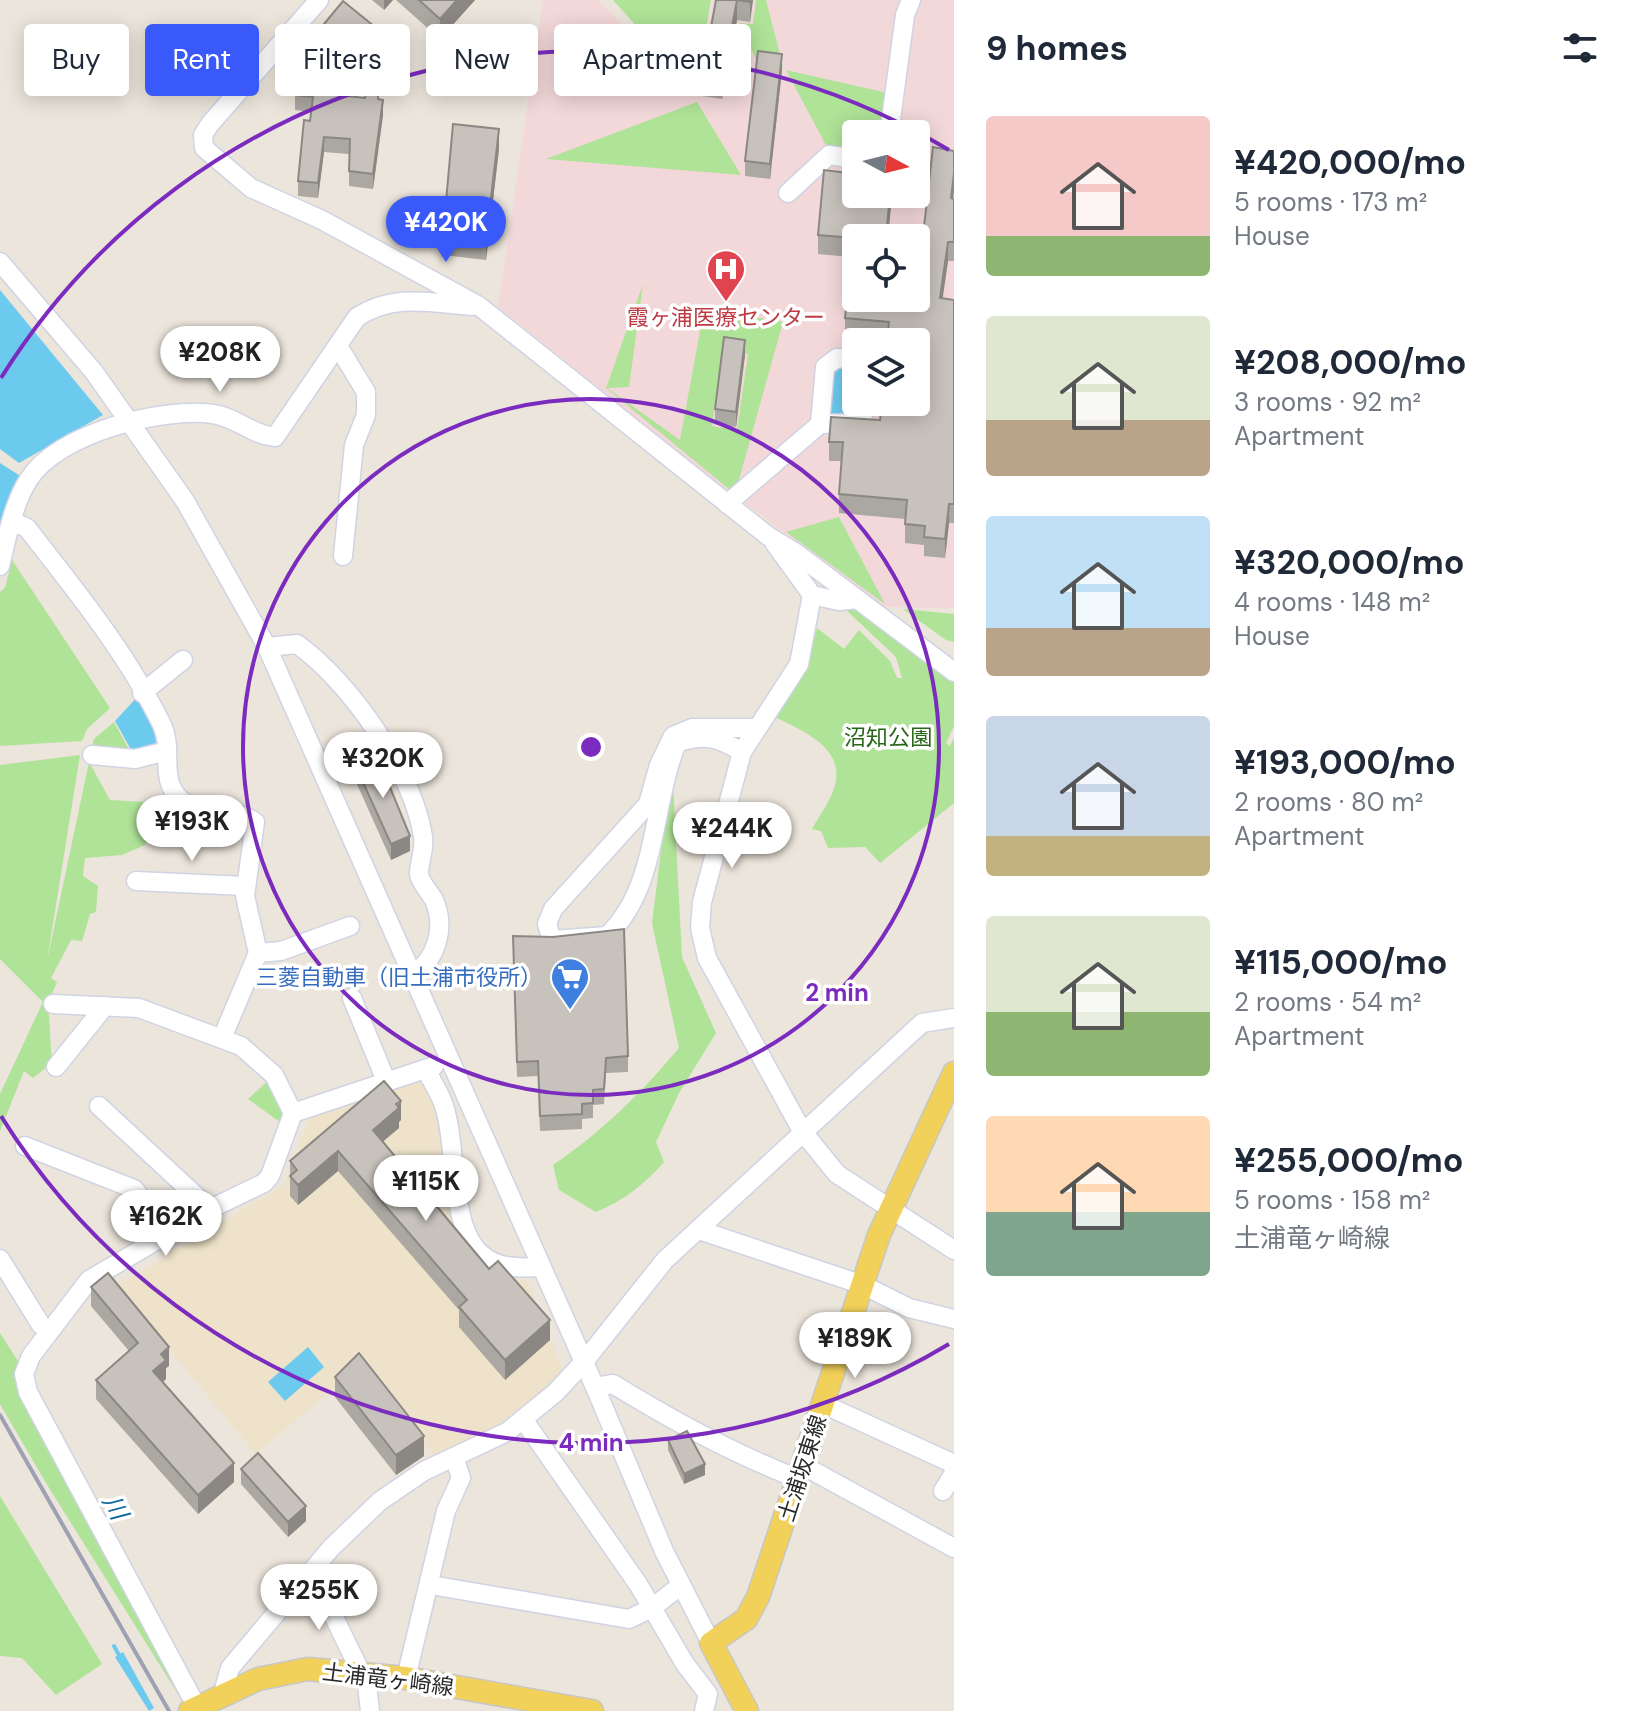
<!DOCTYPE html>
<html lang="en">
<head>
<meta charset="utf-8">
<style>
	:root { --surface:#fff; --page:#f2f2f3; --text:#1f2937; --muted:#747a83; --accent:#3959fb }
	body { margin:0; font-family:"DM Sans","Noto Sans JP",sans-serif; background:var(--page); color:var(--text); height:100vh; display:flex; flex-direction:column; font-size:30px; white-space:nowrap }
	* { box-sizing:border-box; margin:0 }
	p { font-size:26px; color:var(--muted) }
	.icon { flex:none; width:44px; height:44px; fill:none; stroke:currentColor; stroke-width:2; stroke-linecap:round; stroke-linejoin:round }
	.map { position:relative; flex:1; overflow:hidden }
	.side { display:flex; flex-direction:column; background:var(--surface); width:680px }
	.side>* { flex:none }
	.guide { position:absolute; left:24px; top:24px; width:760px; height:72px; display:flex; gap:16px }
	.needle { width:52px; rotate:97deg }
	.tools { position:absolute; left:842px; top:120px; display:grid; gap:16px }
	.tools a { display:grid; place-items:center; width:88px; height:88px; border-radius:8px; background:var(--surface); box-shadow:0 4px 20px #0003; font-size:40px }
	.price { position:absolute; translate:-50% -68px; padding:0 18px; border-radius:28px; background:#fff; color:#222; font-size:26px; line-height:52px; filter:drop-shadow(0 2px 4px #0008) }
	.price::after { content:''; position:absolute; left:50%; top:48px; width:24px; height:18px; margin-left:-12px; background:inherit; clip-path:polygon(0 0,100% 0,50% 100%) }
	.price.current { background:var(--accent); color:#fff }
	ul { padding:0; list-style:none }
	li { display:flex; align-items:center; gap:24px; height:200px; padding:0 32px }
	li span { display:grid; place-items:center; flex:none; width:224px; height:160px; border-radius:8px; color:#555 }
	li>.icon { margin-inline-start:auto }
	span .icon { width:96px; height:96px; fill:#fffc; stroke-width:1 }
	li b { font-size:34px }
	h2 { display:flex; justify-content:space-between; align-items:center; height:96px; padding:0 32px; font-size:34px }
	.chip { padding:0 28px; border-radius:8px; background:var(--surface); box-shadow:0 4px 20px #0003; font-size:28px; line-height:72px }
	.chip.current { background:var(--accent); color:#fff }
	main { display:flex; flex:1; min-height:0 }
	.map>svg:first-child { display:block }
	.education { fill:#eee3ca }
	.medical { fill:#f3d8d9; fill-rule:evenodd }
	.green { fill:#afe397; fill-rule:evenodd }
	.water { fill:#6ccaef }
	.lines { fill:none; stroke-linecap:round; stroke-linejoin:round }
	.stream { stroke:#6ccaef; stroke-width:4 }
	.minor-casing { stroke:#d0d3e3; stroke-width:21 }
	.major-casing { stroke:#c7c7c7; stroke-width:25 }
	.minor { stroke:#fff; stroke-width:18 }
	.major { stroke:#f2d15a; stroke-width:22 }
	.rail { stroke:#9ea1b4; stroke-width:4 }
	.wall { fill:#aba7a1 }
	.shaded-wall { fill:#8b8883 }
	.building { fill:#c7c2bb; stroke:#8b8883; stroke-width:2 }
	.ring { fill:none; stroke:#7b2cbf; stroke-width:4 }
	.labels { text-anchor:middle; stroke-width:7; stroke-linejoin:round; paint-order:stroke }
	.health-label { font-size:22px; fill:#be3a42; stroke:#fff }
	.park-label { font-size:22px; fill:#286719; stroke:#fff }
	.shop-label { font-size:22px; fill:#366cbe; stroke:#fff; text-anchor:end }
	.street-label { font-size:22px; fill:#292929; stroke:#fff }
	.water-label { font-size:24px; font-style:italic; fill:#0c679b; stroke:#fff }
	.centre { fill:#7b2cbf; stroke:#fff; stroke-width:4 }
	.ring-label { font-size:24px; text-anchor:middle; font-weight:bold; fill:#7b2cbf; stroke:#fff; stroke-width:7; stroke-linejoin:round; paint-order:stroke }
</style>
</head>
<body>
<main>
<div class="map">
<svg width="954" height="1711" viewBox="0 0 954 1711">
	<rect width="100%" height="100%" fill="#ece5db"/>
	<polygon class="education" points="424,1079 438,1116 449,1200 490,1271 528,1282 563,1371 549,1390 504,1426 437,1458 360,1365 256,1454 116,1286 284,1185 310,1116"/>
	<path class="medical" d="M543,0H598L697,97L713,0H954V608L883,607L694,465L498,307ZM856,134H916V194H856ZM856,238H916V298H856ZM856,342H916V402H856Z"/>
	<g class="green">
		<polygon points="613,0 711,0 695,91"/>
		<polygon points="756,0 766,0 783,66 757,62 740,23 753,24"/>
		<polygon points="786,70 892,94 884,134 856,134 856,155 829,151"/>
		<polygon points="697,102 741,175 546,159"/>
		<path d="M643,284L629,387L607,388L680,440L704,309L783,322L735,494L606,388ZM722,350L748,354L737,430L712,426Z"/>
		<polygon points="839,517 885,604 786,532"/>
		<polygon points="12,560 110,708 87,729 82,741 0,746 0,592 5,588"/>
		<path d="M845,609L855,610L954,681V726L946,743L950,746L954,738V803L880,863L865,847L828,848L821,831L812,829C820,814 831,801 835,785C845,746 800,730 773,716L803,673L817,628L844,649L859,630L890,661L897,678H902L896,657Z"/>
		<polygon points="903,609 954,614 954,642 946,640"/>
		<polygon points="114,722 132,755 91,748 94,739"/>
		<polygon points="80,755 47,961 89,762 110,800 177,804 174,834 150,834 145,845 122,855 85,858 83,876 98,886 96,912 90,914 82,941 71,940 51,978 57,982 48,1003 52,1063 33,1078 24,1071 0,1131 0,1094 43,1002 0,959 0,765"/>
		<path d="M672,763L682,957L716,1033L679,1093L656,1142L664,1162C645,1184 623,1201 596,1212L559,1190L553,1165C602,1132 641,1093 679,1048L652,923Z"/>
		<polygon points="270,1079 288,1113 281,1123 248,1099"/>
		<polygon points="0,1333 19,1363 17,1384 21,1394 181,1699 46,1483 0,1404"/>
		<polygon points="0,1496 102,1664 56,1695 22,1658 0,1656"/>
	</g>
	<g class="water">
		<polygon points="0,290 103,415 19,463 0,449"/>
		<polygon points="856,364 859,413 823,421 829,369"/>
		<polygon points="0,463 25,479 0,552"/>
		<polygon points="140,694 165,749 134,755 115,721"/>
		<polygon points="308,1347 324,1367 285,1401 268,1382"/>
		<polygon points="123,1652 154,1708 149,1711 115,1657"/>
	</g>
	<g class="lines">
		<polyline class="stream" points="114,1646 120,1657"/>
		<g class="minor-casing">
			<g id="minor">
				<polyline points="319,0 210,124 203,135 204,148 251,188 322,220 479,306 768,536 796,553 954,672"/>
				<polyline points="889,134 905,15 911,0"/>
				<polyline points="788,193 829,155 856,159"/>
				<polyline points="0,262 94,372 185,501 267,647 595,1387 664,1551 711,1643"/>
				<polyline points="338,346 366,392 366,415 354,445 343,556"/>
				<polyline points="820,424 825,367 837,358 856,360"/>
				<polyline points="727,504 820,424 856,423 863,415 864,402"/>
				<path d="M12,521L27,528C76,591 127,653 162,725C174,750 158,780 181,800C203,819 233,806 255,822L245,896L258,953L222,1038"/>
				<polyline points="775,544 812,595 799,664 742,752 702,902 700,928 707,958 802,1131 837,1174 954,1250"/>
				<path d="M0,566C7,537 13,504 29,479C58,433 162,407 213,414C236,417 252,435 275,437L357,317C395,293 430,303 472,306"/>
				<polyline points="812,595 839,601 857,599"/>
				<path d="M267,647L297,644C350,682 413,772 423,837C425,849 419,862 419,874C420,883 430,892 434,900C446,927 437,961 411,975"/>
				<polyline points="142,693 183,660"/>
				<path d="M742,752C719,738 704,733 677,743C651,806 659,886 607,936L552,940L547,924L553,909L648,804L659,765L673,736L692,728H755"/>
				<polyline points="92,755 135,759 167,751"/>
				<polyline points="136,881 245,886"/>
				<polyline points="258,953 281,951 350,926"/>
				<polyline points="352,998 387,1083"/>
				<polyline points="53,1004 139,1008 241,1046 274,1075 293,1113 270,1176 264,1183 210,1209 89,1280 31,1356 24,1374 28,1392 199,1711"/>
				<polyline points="56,1067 105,1006"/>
				<path d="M426,1070C432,1081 439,1092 443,1103C458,1143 448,1225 481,1254C497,1269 520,1268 540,1267"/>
				<polyline points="99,1106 210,1209"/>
				<polyline points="293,1113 434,1066"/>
				<polyline points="25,1146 134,1189 168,1233"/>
				<polyline points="699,1230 863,1285 909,1308 954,1319"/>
				<polyline points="0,1259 41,1325 49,1332"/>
				<path d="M595,1387L613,1384C673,1421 733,1454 799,1479"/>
				<polyline points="823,1404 954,1464"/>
				<polyline points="523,1419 638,1584 685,1664 708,1694 704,1711"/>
				<polyline points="804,1466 954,1548"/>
				<polyline points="943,1491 954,1473"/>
				<polyline points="312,1572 367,1685 370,1711"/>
				<polyline points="431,1585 629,1619 652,1608 680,1586"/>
				<polyline points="406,1678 446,1511 461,1478 454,1457"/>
				<polyline points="223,1693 230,1668 331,1548 380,1501 424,1471 507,1432 555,1393 583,1363 665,1260 922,1023 954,1018"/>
			</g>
		</g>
		<g class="major-casing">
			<g id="major">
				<polyline points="190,1711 258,1679 308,1669 406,1678 592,1711"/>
				<polyline points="747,1711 711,1643 746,1619 758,1597 879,1235 954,1073"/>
			</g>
		</g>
		<use href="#minor" class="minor"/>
		<use href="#major" class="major"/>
		<polyline class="rail" points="0,1415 169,1711"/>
	</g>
	<g class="wall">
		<polygon points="372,0 393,0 384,10"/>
		<polygon points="396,0 475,0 440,39"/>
		<polygon points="716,0 753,0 750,22 737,20 722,99 702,96 702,76"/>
		<polygon points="315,35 385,48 366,69 355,59 330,87 330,94 378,100 383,115 373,189 349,186 349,154 324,152 318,198 298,196 298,181 311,112 295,110 295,95 326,84 296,55 296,42"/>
		<polygon points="782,70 770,179 745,176 745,161"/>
		<polygon points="499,149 486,260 443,255 443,235"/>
		<polygon points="892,194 888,238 856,238 856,298 916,298 954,199 954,261 948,261 942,298 954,300 954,523 949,523 945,558 924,556 924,545 905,543 905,519 839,513 839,494 842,461 829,461 829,442 880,420 880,415 875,415 875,402 916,402 887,341 845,337 845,318 851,257 818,254 818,235"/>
		<polygon points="745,355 736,427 715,424 715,409"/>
		<polygon points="356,767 410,851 391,860 356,782"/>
		<polygon points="513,951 628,1056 628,1072 606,1073 604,1104 593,1105 593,1118 582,1119 582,1129 540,1131 538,1076 517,1077"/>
		<polygon points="401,1120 399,1122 399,1128 383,1141 550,1340 505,1380 459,1327 459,1310 338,1171 298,1205 290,1196 290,1161"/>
		<polygon points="91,1287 169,1366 166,1368 166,1379 163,1382 234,1482 198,1514 96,1399 96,1380 129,1351 91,1306"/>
		<polygon points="335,1377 424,1456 396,1475 335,1397"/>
		<polygon points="668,1440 705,1475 684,1484 668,1450"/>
		<polygon points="241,1469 306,1521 288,1537 241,1484"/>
	</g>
	<g class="shaded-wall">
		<polygon points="384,0 393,0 384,10"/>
		<polygon points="457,0 475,0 440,39 440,19"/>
		<polygon points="737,0 737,20 722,99 722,79"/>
		<polygon points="750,0 753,0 750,22"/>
		<polygon points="385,35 385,48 366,69 366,55"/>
		<polygon points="355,46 355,59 330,87 330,74"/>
		<polygon points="782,54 782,70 770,179 770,164"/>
		<polygon points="383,100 383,115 373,189 373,174"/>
		<polygon points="499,129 499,149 486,260 486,240"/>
		<polygon points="324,137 324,152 318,198 318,183"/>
		<polygon points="954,173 954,192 951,217 951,198"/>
		<polygon points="890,194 892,194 888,238 886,238"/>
		<polygon points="948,242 948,261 940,317 940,298"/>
		<polygon points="745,340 745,355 736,427 736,412"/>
		<polygon points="949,504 949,523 945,558 945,539"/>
		<polygon points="410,836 410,851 391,860 391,844"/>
		<polygon points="401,1101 401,1120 399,1122 399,1128 373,1150 373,1130"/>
		<polygon points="338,1151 338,1171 298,1205 298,1185"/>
		<polygon points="550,1320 550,1340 505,1380 505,1360"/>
		<polygon points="169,1347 169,1366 166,1368 166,1379 153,1390 153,1371 161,1354"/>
		<polygon points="424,1436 424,1456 396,1475 396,1455"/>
		<polygon points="234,1463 234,1482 198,1514 198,1495"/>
		<polygon points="705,1464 705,1475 684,1484 684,1474"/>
		<polygon points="306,1506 306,1521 288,1537 288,1522"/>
	</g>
	<g class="building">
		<polygon points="419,0 457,0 440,19"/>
		<polygon points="716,0 750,0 750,2 737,0 722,79 702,76"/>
		<polygon points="343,1 385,35 366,55 355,46 330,74 296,42 308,29 315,35"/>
		<polygon points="758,51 782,54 770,164 745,161"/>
		<polygon points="297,80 330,84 329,94 365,98 366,93 378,94 378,99 383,100 373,174 349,171 350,139 324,137 318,183 298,181 304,120 310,121 313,97 295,95"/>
		<polygon points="453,124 499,129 486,240 443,235"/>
		<polygon points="933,147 954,151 954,173 951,198 954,199 954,242 948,242 940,298 954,300 954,504 949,504 945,539 924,537 925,526 905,524 907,500 839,494 843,442 829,442 831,417 880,420 882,402 916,402 916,342 887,342 889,322 845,318 853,238 818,235 824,170 856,174 856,194 890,194 886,238 856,238 856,298 916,298"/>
		<polygon points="724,337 745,340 736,412 715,409"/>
		<polygon points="378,758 410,836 391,844 356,767"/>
		<polygon points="624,929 628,1056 606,1058 604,1089 593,1090 593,1103 582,1104 582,1114 540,1116 538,1061 517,1062 513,936 553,937"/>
		<polygon points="384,1081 401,1101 396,1104 399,1108 373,1130 489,1269 498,1261 550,1320 505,1360 459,1307 467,1300 338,1151 298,1185 290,1176 297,1170 290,1161"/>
		<polygon points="108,1273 169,1347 161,1354 166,1360 153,1371 234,1463 198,1495 96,1380 138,1343 91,1287"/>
		<polygon points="359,1353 424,1436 396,1455 335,1377"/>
		<polygon points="687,1431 705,1464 684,1474 668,1440"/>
		<polygon points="258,1453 306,1506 288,1522 241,1469"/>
	</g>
	<g class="ring">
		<circle cx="591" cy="747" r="348"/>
		<path d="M949 1344A696 696 0 0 1 1 1116M1 378A696 696 0 0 1 949 150"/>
	</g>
	<defs>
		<g id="hospital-pin" transform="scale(2)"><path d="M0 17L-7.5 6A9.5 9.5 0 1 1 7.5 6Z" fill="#e0444e" stroke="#fff"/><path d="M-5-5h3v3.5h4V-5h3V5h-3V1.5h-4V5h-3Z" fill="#fff"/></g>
		<g id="supermarket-pin" transform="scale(2)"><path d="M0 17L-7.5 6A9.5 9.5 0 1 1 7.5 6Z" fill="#3f7fe0" stroke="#fff"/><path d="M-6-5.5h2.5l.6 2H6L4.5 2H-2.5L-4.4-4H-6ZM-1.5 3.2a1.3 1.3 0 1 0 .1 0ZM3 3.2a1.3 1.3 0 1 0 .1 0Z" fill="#fff"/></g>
	</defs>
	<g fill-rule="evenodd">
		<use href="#hospital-pin" x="726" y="269"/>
		<use href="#supermarket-pin" x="570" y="977"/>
	</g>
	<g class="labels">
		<g class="health-label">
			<text x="726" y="325">霞ヶ浦医療センター</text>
		</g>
		<g class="park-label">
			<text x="888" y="745">沼知公園</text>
		</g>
		<g class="shop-label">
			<text x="542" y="985">三菱自動車（旧土浦市役所）</text>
		</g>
		<g class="street-label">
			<text transform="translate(802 1468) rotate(-72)" y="8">土浦坂東線</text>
			<text transform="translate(388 1679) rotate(7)" y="8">土浦竜ヶ崎線</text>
		</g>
		<g class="water-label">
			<text transform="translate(115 1507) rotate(61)" y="8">川</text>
		</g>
	</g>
	<circle cx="591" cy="747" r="12" class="centre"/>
	<g class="ring-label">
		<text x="837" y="1001">2 min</text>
		<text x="591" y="1451">4 min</text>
	</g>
</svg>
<div class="tools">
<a><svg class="needle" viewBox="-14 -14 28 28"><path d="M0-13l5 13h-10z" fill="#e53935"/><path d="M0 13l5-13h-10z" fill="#747a83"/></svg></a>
<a><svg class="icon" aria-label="locate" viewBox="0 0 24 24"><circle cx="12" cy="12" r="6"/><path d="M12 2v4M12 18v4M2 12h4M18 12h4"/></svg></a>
<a><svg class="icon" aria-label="layers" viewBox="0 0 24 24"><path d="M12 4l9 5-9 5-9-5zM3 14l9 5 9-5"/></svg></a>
</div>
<b class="price current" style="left:446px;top:264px">¥420K</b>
<b class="price" style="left:220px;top:394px">¥208K</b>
<b class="price" style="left:383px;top:800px">¥320K</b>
<b class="price" style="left:192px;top:863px">¥193K</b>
<b class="price" style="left:732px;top:870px">¥244K</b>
<b class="price" style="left:426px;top:1223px">¥115K</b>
<b class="price" style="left:166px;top:1258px">¥162K</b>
<b class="price" style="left:855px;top:1380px">¥189K</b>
<b class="price" style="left:319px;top:1632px">¥255K</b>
<div class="guide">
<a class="chip">Buy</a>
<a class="chip current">Rent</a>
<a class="chip">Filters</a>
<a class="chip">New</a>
<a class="chip">Apartment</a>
</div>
</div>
<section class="side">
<h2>9 homes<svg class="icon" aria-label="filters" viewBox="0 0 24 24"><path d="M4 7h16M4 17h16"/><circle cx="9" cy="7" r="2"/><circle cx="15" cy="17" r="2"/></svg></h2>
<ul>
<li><span style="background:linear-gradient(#f6c9c9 75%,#8fb573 0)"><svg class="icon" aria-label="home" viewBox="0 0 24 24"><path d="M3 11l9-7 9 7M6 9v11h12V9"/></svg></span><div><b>¥420,000/mo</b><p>5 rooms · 173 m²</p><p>House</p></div></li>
<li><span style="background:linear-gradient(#dfe7d0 65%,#b9a48a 0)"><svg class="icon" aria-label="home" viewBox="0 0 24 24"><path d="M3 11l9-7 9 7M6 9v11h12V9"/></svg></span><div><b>¥208,000/mo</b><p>3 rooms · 92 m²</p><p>Apartment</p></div></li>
<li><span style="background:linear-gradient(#bfe0f5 70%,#b9a48a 0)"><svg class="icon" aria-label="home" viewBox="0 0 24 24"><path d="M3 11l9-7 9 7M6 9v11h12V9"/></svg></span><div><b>¥320,000/mo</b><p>4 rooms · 148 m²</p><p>House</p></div></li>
<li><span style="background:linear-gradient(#c9d6e8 75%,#c2b280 0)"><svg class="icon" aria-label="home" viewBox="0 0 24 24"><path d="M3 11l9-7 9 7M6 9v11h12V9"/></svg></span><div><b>¥193,000/mo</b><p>2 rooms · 80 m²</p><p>Apartment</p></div></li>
<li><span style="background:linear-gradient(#dfe7d0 60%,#8fb573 0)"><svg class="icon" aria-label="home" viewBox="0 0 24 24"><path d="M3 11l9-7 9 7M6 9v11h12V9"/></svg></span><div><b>¥115,000/mo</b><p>2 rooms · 54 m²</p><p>Apartment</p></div></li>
<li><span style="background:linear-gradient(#ffd9b3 60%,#7fa58c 0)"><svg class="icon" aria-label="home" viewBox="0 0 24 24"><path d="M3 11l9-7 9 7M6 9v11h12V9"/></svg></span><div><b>¥255,000/mo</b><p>5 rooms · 158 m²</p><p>土浦竜ヶ崎線</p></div></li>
</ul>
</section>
</main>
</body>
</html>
